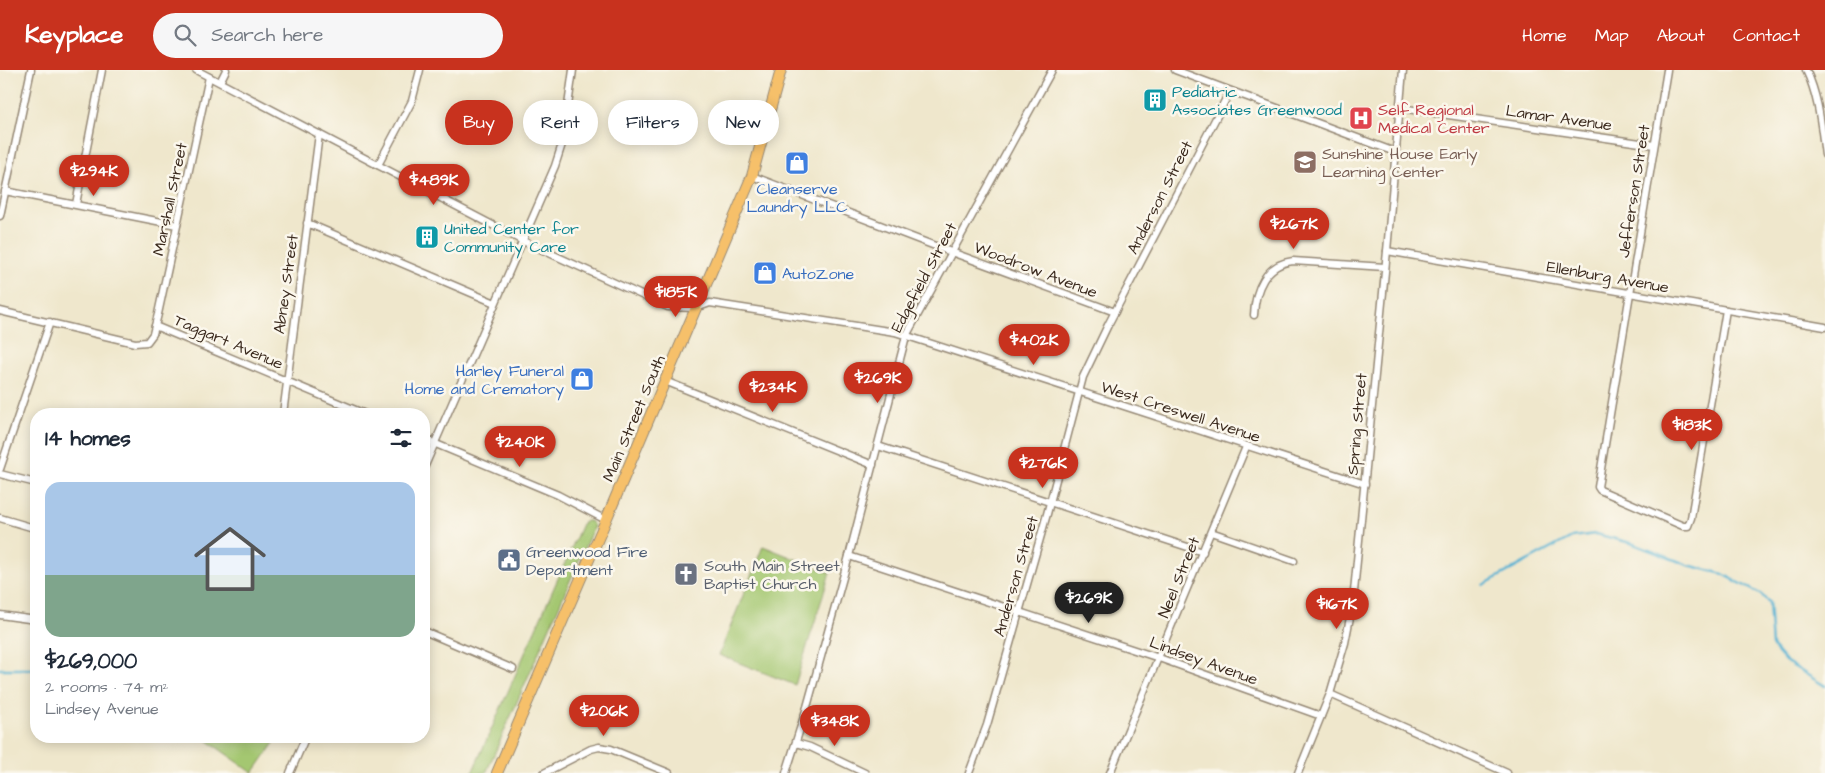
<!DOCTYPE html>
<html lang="en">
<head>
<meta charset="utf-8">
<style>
	:root { --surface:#fff; --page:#f6f6f7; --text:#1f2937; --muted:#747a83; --line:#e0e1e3; --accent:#c8321e }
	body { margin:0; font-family:"Architects Daughter",sans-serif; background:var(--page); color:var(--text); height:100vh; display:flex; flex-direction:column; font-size:19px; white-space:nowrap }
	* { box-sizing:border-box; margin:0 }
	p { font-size:16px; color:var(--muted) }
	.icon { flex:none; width:28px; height:28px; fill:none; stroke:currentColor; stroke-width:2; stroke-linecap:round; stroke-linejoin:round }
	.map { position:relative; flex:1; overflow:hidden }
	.sheet { position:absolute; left:30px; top:338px; width:400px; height:335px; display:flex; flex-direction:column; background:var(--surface); border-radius:20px; box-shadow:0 2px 12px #0003 }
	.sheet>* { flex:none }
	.top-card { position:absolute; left:445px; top:30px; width:475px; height:45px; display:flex; gap:10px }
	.price { position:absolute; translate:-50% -42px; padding:0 11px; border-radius:18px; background:var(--accent); color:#fff; font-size:16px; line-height:32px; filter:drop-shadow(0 1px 2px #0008) }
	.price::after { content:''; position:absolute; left:50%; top:30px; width:15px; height:11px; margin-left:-8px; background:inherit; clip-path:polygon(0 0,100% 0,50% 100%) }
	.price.current { background:#222; color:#fff }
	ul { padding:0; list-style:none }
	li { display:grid; align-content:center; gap:10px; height:265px; padding:0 15px }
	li+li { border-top:1px solid var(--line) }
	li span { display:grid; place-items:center; height:155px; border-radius:15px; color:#555 }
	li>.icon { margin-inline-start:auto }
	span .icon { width:90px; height:90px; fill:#fffc; stroke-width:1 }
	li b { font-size:21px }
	h2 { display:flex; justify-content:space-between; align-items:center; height:60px; padding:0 15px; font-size:21px }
	.chip { padding:0 18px; border-radius:22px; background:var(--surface); box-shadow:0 2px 12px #0003; font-size:18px; line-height:45px }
	.chip.current { background:var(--accent); color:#fff }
	header { display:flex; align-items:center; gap:30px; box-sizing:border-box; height:70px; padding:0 25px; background:var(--accent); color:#fff }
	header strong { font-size:24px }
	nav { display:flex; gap:28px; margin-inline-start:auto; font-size:18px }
	.search { width:350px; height:45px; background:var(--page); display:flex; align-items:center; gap:12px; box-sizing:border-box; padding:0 18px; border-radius:28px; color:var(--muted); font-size:19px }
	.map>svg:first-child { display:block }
	.green { fill:#a4c771; stroke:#707848 }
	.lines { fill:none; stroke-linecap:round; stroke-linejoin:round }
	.stream { stroke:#55b2d3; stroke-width:2.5 }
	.street-casing { stroke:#958875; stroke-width:9 }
	.primary-casing { stroke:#958875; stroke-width:12 }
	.street { stroke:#fff; stroke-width:6 }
	.primary { stroke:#f6c06b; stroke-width:10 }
	.labels { text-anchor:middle; stroke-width:5; stroke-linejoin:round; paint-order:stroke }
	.culture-label { font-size:16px; fill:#0d838f; stroke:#fbf7ec; text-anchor:start }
	.health-label { font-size:16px; fill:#be3a42; stroke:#fbf7ec; text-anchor:start }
	.street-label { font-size:16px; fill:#3b2a1e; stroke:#fbf7ec }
	.education-label { font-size:16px; fill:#785e54; stroke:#fbf7ec; text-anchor:start }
	.shop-label { font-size:16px; fill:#366cbe; stroke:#fbf7ec }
	.service-label { font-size:16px; fill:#4e5e75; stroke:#fbf7ec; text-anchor:start }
	.worship-label { font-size:16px; fill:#5b616d; stroke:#fbf7ec; text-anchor:start }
</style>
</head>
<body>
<header>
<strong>Keyplace</strong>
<div class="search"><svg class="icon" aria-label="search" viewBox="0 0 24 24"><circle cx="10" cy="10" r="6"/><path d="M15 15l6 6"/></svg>Search here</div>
<nav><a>Home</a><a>Map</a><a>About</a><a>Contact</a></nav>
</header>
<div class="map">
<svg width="1825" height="703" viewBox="0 0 1825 703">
	<rect width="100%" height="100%" fill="#fbf7ec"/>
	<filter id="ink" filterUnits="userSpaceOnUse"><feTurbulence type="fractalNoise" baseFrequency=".02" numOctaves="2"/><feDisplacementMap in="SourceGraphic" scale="10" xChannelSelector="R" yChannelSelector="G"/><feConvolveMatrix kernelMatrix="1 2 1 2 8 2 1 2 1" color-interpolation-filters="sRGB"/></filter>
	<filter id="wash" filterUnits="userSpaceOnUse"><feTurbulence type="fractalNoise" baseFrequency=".0096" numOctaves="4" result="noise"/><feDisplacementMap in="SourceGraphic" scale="20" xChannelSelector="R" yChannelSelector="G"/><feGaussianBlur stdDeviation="1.12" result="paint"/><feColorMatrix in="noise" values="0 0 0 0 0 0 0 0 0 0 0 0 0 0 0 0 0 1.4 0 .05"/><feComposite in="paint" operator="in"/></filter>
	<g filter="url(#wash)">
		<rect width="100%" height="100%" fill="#efe7cc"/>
		<g class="green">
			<polygon points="586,451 590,451 594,456 486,703 472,703 582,454"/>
			<polygon points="763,476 830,503 795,615 719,585"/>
			<polygon points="201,666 279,666 253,703"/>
		</g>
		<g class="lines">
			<g class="stream">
				<polyline points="1483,515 1572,467 1596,464 1631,473 1688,495 1723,504 1760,524 1769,532 1772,576 1785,591 1825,616"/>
				<polyline points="0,599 36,599"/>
			</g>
		</g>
	</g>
	<g filter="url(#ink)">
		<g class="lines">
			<g class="street-casing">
				<g id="street">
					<polyline points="196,0 523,171 661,234 668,237 696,238 710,233 895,262 1365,414"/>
					<polyline points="1175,0 1395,82"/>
					<polyline points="1667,0 1598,417 1600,420 1683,456 1688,456 1691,448 1726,240"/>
					<path d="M1806,0C1819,27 1821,56 1825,85"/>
					<polyline points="220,12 226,0"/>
					<polyline points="1400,38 1654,75"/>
					<polyline points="378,95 412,31 420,0"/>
					<polyline points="752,106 943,179 1115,242"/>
					<polyline points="5,121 177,155"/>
					<polyline points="76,134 102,0"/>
					<polyline points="0,146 31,0"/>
					<polyline points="307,153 495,233"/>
					<polyline points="1387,181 1825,257"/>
					<polyline points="0,241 135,273 147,272 153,264 158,244 209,7"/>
					<path d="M1254,245C1255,220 1265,194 1293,191L1385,197"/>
					<polyline points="155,256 365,344"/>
					<polyline points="665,311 873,395"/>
					<polyline points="283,344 319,64"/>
					<polyline points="424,369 558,425 606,450"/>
					<polyline points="878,376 1203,482"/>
					<polyline points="424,398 555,96 563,71 573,0"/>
					<polyline points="0,399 50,252"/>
					<polyline points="0,404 36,413"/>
					<polyline points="0,448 34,458"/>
					<polyline points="1211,462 1294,491"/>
					<polyline points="849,486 1159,588 1321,646"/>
					<polyline points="0,545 36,550"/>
					<polyline points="424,561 513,599"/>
					<polyline points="1330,624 1507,703"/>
					<polyline points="796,673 810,677 865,703"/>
					<polyline points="290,703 306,666"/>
					<polyline points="544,703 591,679 599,677 611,679 669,703"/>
					<polyline points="786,703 807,637 849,486 906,266 1052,0"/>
					<polyline points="969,703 987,655 1047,444 1083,307 1108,255 1230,21"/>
					<polyline points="1110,703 1246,377"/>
					<polyline points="1298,703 1330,624 1345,573 1353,532 1387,181 1403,0"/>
				</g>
			</g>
			<g class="primary-casing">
				<polyline id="primary" points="497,703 606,450 752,106 781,0"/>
			</g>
			<use href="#street" class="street"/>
			<use href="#primary" class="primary"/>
		</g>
	</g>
	<defs>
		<g id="building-square" transform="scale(1.25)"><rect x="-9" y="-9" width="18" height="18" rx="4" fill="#0f9aa8" stroke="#fbf7ec"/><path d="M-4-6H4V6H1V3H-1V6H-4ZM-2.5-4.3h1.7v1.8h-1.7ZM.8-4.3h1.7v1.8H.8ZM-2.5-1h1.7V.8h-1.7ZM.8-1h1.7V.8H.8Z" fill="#fff"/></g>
		<g id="hospital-square" transform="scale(1.25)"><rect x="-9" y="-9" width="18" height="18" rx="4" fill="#e0444e" stroke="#fbf7ec"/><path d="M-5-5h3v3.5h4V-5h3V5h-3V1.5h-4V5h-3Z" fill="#fff"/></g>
		<g id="school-square" transform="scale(1.25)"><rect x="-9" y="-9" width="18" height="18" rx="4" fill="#8d6e63" stroke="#fbf7ec"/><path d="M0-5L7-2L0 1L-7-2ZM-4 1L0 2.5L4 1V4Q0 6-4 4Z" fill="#fff"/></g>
		<g id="shop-square" transform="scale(1.25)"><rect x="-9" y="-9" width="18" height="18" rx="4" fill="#3f7fe0" stroke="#fbf7ec"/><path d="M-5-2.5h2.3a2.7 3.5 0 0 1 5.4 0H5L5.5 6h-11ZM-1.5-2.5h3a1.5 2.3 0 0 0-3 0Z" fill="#fff"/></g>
		<g id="civic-square" transform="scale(1.25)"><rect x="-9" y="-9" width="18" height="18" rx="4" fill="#5c6f8a" stroke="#fbf7ec"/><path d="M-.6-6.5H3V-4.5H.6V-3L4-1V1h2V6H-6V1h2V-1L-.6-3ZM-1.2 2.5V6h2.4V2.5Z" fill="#fff"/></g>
		<g id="church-square" transform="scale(1.25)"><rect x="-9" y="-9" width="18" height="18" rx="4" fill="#6b7280" stroke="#fbf7ec"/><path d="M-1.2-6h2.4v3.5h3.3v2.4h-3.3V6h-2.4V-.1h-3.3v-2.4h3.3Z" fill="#fff"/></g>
	</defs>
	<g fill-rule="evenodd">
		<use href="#building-square" x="1155" y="30"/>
		<use href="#hospital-square" x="1361" y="48"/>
		<use href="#school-square" x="1305" y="92"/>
		<use href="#shop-square" x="797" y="93"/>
		<use href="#building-square" x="427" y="167"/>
		<use href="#shop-square" x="765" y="203"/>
		<use href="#shop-square" x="582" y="309"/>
		<use href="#civic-square" x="509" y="490"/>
		<use href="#church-square" x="686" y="504"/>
	</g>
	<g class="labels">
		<g class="culture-label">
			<text x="1172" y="27">Pediatric<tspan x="1172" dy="18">Associates Greenwood</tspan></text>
			<text x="444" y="164">United Center for<tspan x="444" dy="18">Community Care</tspan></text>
		</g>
		<g class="health-label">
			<text x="1378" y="45">Self Regional<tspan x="1378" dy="18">Medical Center</tspan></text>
		</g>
		<g class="street-label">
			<text transform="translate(1559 47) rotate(8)" y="6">Lamar Avenue</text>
			<text transform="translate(1633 121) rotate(-81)" y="6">Jefferson Street</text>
			<text transform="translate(1159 127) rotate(-63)" y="6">Anderson Street</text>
			<text transform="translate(169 129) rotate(-78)" y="6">Marshall Street</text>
			<text transform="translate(1036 199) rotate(21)" y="6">Woodrow Avenue</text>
			<text transform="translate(1608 206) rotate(10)" y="6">Ellenburg Avenue</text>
			<text transform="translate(923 207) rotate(-62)" y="6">Edgefield Street</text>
			<text transform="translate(285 214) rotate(-82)" y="6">Abney Street</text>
			<text transform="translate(229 271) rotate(23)" y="6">Taggart Avenue</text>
			<text transform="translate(1181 341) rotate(18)" y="6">West Creswell Avenue</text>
			<text transform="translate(633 348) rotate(-67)" y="6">Main Street South</text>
			<text transform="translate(1356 354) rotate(-85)" y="6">Spring Street</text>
			<text transform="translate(1015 506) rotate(-74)" y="6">Anderson Street</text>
			<text transform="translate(1178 507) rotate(-68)" y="6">Neel Street</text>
			<text transform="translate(1204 590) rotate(20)" y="6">Lindsey Avenue</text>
		</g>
		<g class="education-label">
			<text x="1322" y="89">Sunshine House Early<tspan x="1322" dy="18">Learning Center</tspan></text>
		</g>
		<g class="shop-label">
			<text x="797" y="124">Cleanserve<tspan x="797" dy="18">Laundry LLC</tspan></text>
			<text x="782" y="209" text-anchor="start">AutoZone</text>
			<text x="564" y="306" text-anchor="end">Harley Funeral<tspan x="564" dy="18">Home and Crematory</tspan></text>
		</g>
		<g class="service-label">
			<text x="526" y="487">Greenwood Fire<tspan x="526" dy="18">Department</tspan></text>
		</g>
		<g class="worship-label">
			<text x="704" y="501">South Main Street<tspan x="704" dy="18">Baptist Church</tspan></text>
		</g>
	</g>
</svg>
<b class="price" style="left:94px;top:127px">$294K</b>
<b class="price" style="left:434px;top:136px">$489K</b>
<b class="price" style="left:1294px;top:180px">$267K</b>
<b class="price" style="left:676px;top:248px">$185K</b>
<b class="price" style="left:1034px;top:296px">$402K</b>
<b class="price" style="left:878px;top:334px">$269K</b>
<b class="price" style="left:773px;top:343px">$234K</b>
<b class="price" style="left:1692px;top:381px">$183K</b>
<b class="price" style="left:520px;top:398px">$240K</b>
<b class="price" style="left:1043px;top:419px">$276K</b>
<b class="price current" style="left:1089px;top:554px">$269K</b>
<b class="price" style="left:1337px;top:560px">$167K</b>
<b class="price" style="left:604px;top:667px">$206K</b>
<b class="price" style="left:835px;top:677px">$348K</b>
<div class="top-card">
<a class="chip current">Buy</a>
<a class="chip">Rent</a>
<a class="chip">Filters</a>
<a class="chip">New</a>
</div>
<section class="sheet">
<h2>14 homes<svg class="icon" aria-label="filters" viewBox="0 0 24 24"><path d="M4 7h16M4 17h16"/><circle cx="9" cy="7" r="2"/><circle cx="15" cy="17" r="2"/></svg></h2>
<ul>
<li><span style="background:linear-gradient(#a9c7e8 60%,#7fa58c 0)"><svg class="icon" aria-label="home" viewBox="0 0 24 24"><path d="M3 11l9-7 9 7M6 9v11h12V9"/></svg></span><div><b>$269,000</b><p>2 rooms · 74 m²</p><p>Lindsey Avenue</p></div></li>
</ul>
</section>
</div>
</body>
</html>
